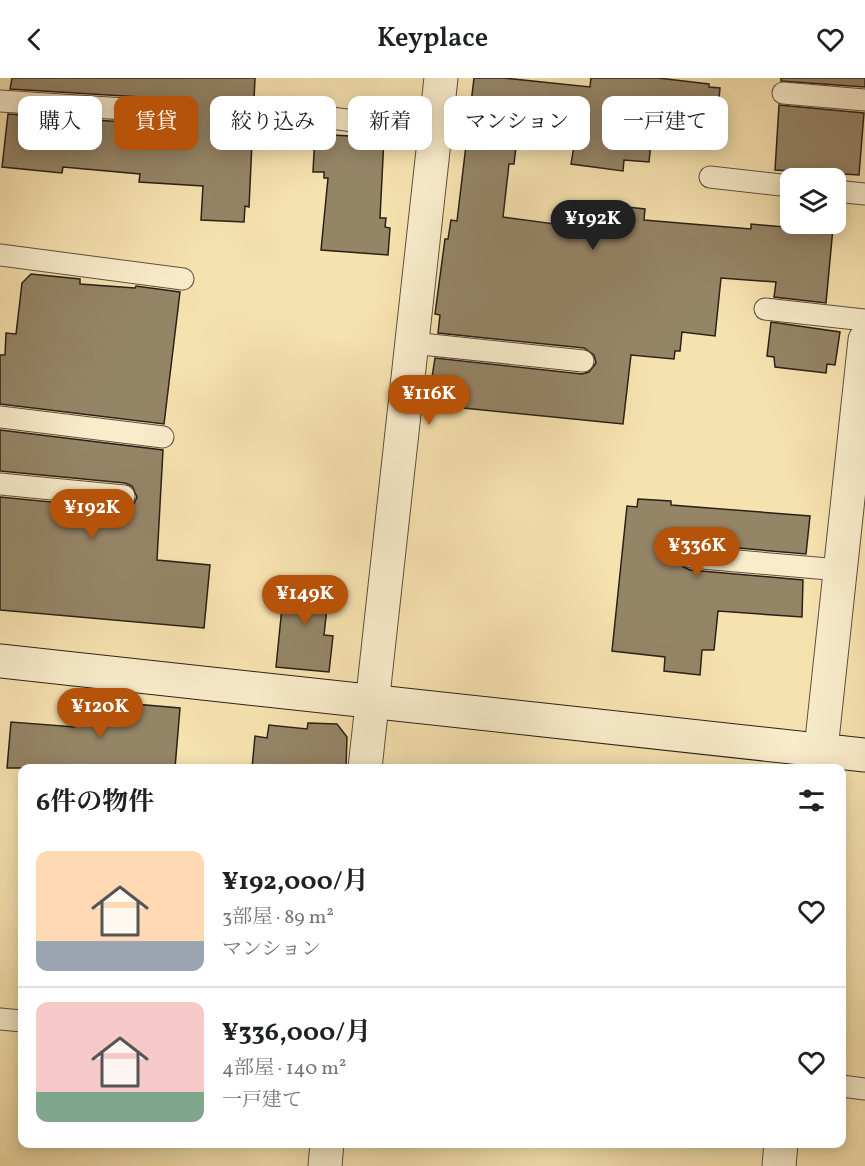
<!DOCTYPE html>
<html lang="ja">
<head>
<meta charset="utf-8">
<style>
	:root { --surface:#fff; --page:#f6f6f6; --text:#202124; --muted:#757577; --line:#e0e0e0; --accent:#b45309 }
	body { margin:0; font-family:Vollkorn,"Noto Serif JP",serif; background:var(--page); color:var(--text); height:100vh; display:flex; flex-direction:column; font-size:22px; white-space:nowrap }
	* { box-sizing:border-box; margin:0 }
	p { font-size:20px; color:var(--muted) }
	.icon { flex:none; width:33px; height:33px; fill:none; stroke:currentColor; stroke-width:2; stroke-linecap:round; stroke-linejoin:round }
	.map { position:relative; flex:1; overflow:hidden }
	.sheet { position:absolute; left:18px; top:686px; width:828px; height:384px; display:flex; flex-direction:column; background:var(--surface); border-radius:12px; box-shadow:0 3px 15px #0003 }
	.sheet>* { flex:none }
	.top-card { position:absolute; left:18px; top:18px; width:830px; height:54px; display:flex; gap:12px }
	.tools { position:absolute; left:780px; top:90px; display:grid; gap:12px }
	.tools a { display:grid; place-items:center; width:66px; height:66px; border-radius:12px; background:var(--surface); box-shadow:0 3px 15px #0003; font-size:30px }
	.price { position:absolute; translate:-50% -51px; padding:0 14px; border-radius:21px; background:var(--accent); color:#fff; font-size:20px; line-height:39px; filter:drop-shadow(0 2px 3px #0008) }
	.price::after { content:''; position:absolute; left:50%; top:36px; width:18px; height:14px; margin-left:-9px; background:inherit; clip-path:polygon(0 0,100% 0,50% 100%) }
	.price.active { background:#222; color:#fff }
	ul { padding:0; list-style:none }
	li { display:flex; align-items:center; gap:18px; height:150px; padding:0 18px }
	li+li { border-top:2px solid var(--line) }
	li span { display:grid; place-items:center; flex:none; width:168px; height:120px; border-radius:12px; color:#555 }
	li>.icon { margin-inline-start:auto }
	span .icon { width:72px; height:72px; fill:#fffc; stroke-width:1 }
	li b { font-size:26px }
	h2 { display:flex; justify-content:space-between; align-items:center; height:72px; padding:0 18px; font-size:26px }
	.pill { padding:0 21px; border-radius:12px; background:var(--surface); box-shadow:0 3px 15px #0003; font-size:21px; line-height:54px }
	.pill.active { background:var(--accent); color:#fff }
	header { display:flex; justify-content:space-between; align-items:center; height:78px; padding:0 18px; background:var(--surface); font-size:27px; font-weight:600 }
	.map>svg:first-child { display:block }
	.building { fill:#958567; stroke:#2b2019; stroke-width:1.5 }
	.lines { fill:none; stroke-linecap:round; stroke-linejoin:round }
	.lane-casing { stroke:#5e503e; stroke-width:23 }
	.street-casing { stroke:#5e503e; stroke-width:35 }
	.secondary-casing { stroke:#2b2019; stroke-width:35 }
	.lane { stroke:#f9eccb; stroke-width:21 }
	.street { stroke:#f9eccb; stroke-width:33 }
	.secondary { stroke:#f9eccb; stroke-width:33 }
</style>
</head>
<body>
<header><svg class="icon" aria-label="back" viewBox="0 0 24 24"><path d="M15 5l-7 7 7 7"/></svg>Keyplace<svg class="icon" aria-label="heart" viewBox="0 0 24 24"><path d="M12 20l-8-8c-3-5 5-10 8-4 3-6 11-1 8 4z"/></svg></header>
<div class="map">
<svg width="865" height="1088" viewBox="0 0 865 1088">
	<rect width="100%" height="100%" fill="#f6e2af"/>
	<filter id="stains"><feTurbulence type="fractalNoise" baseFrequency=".00333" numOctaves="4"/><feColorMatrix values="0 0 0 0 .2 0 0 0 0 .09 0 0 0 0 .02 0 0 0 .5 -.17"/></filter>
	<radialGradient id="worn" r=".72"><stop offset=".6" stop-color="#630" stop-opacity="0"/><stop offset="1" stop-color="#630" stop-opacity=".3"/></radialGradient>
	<g class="building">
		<polygon points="12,0 255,0 249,129 245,128 244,144 201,142 203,108 139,104 140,96 63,89 62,95 2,89 8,36 139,45 146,43 153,33 151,26 141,19 10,11"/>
		<polygon points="474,0 504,0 590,9 591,0 658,0 709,6 709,9 720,10 714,70 651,64 649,84 624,82 623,93 571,86 574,68 517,61 514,86 509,86 503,139 615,154 618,128 645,131 644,142 751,151 751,146 796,150 796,146 833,150 826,225 774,219 776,204 721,200 715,258 682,254 680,273 675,273 674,281 631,277 623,346 424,326 427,299 432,299 435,280 582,296 589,294 596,285 594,277 584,270 438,255 440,237 435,236 445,161 448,161 451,142 457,143"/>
		<polygon points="781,0 865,0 865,9 781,3"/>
		<polygon points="779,27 864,35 859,97 775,92"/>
		<polygon points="315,56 384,60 380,140 386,140 385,149 390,150 388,177 321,172 328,100 324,100 324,94 313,94"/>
		<polygon points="31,196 80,201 80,206 135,210 136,208 180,214 164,346 0,326 0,277 5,277 6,255 16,256 22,205"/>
		<polygon points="771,244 840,254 835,287 827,286 826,295 775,289 774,279 767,278"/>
		<polygon points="0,352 163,372 157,482 210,487 204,550 0,532 0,419 123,431 134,426 137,419 132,408 125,405 0,393"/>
		<polygon points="638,421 671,423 671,427 810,438 806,476 692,466 681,471 678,478 683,489 690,492 803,502 802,539 718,533 714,572 702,572 700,597 664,593 665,579 612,573 627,428 637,429"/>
		<polygon points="285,499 330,503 324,557 333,558 329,594 276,589"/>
		<polygon points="77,621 180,630 175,690 7,690 11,644 75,649"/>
		<polygon points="308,645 337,646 347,659 346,690 252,690 255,658 267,660 269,647 307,651"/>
	</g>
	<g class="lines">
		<g class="lane-casing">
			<g id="lane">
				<polyline points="783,15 865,22"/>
				<polyline points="0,23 140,32"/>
				<polyline points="287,34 435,54"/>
				<polyline points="710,99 790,108"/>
				<polyline points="836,113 865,116"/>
				<polyline points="0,177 183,201"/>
				<polyline points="765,231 865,242"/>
				<polyline points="412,265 583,283"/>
				<polyline points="0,339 163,359"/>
				<polyline points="0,406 124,418"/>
				<polyline points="691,479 840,492"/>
				<polyline points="0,941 22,943"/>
				<polyline points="842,1008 865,1011"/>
			</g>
		</g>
		<g class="street-casing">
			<g id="street">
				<polyline points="365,690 441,0"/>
				<polyline points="819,690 865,262"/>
				<polyline points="325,1088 327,1065"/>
				<polyline points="779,1088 781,1065"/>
			</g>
		</g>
		<g class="secondary-casing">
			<polyline id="secondary" points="0,583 865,677"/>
		</g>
		<use href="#lane" class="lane"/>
		<use href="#street" class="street"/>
		<use href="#secondary" class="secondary"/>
	</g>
	<rect width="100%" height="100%" filter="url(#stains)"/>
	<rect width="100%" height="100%" fill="url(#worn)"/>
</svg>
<div class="tools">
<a><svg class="icon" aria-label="layers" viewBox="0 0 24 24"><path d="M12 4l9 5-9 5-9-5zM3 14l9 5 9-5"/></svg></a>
</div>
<b class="price active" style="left:593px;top:173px">¥192K</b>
<b class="price" style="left:429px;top:348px">¥116K</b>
<b class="price" style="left:92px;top:462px">¥192K</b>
<b class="price" style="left:697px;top:500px">¥336K</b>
<b class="price" style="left:305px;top:548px">¥149K</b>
<b class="price" style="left:100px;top:661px">¥120K</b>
<div class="top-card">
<a class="pill">購入</a>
<a class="pill active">賃貸</a>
<a class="pill">絞り込み</a>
<a class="pill">新着</a>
<a class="pill">マンション</a>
<a class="pill">一戸建て</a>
</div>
<section class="sheet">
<h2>6件の物件<svg class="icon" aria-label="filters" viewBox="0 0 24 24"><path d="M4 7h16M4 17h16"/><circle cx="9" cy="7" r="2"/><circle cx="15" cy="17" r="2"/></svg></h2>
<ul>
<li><span style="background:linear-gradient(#ffd9b3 75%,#9aa5b1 0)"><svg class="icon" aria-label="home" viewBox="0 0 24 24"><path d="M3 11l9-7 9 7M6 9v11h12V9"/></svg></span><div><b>¥192,000/月</b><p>3部屋 · 89 m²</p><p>マンション</p></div><svg class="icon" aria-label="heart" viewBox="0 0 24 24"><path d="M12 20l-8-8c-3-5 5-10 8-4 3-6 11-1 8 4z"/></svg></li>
<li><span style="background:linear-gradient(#f6c9c9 75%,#7fa58c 0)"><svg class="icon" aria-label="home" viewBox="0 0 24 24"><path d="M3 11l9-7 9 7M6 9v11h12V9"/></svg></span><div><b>¥336,000/月</b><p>4部屋 · 140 m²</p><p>一戸建て</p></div><svg class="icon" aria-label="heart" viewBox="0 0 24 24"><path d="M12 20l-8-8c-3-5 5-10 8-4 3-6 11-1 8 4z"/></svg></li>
</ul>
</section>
</div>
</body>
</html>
